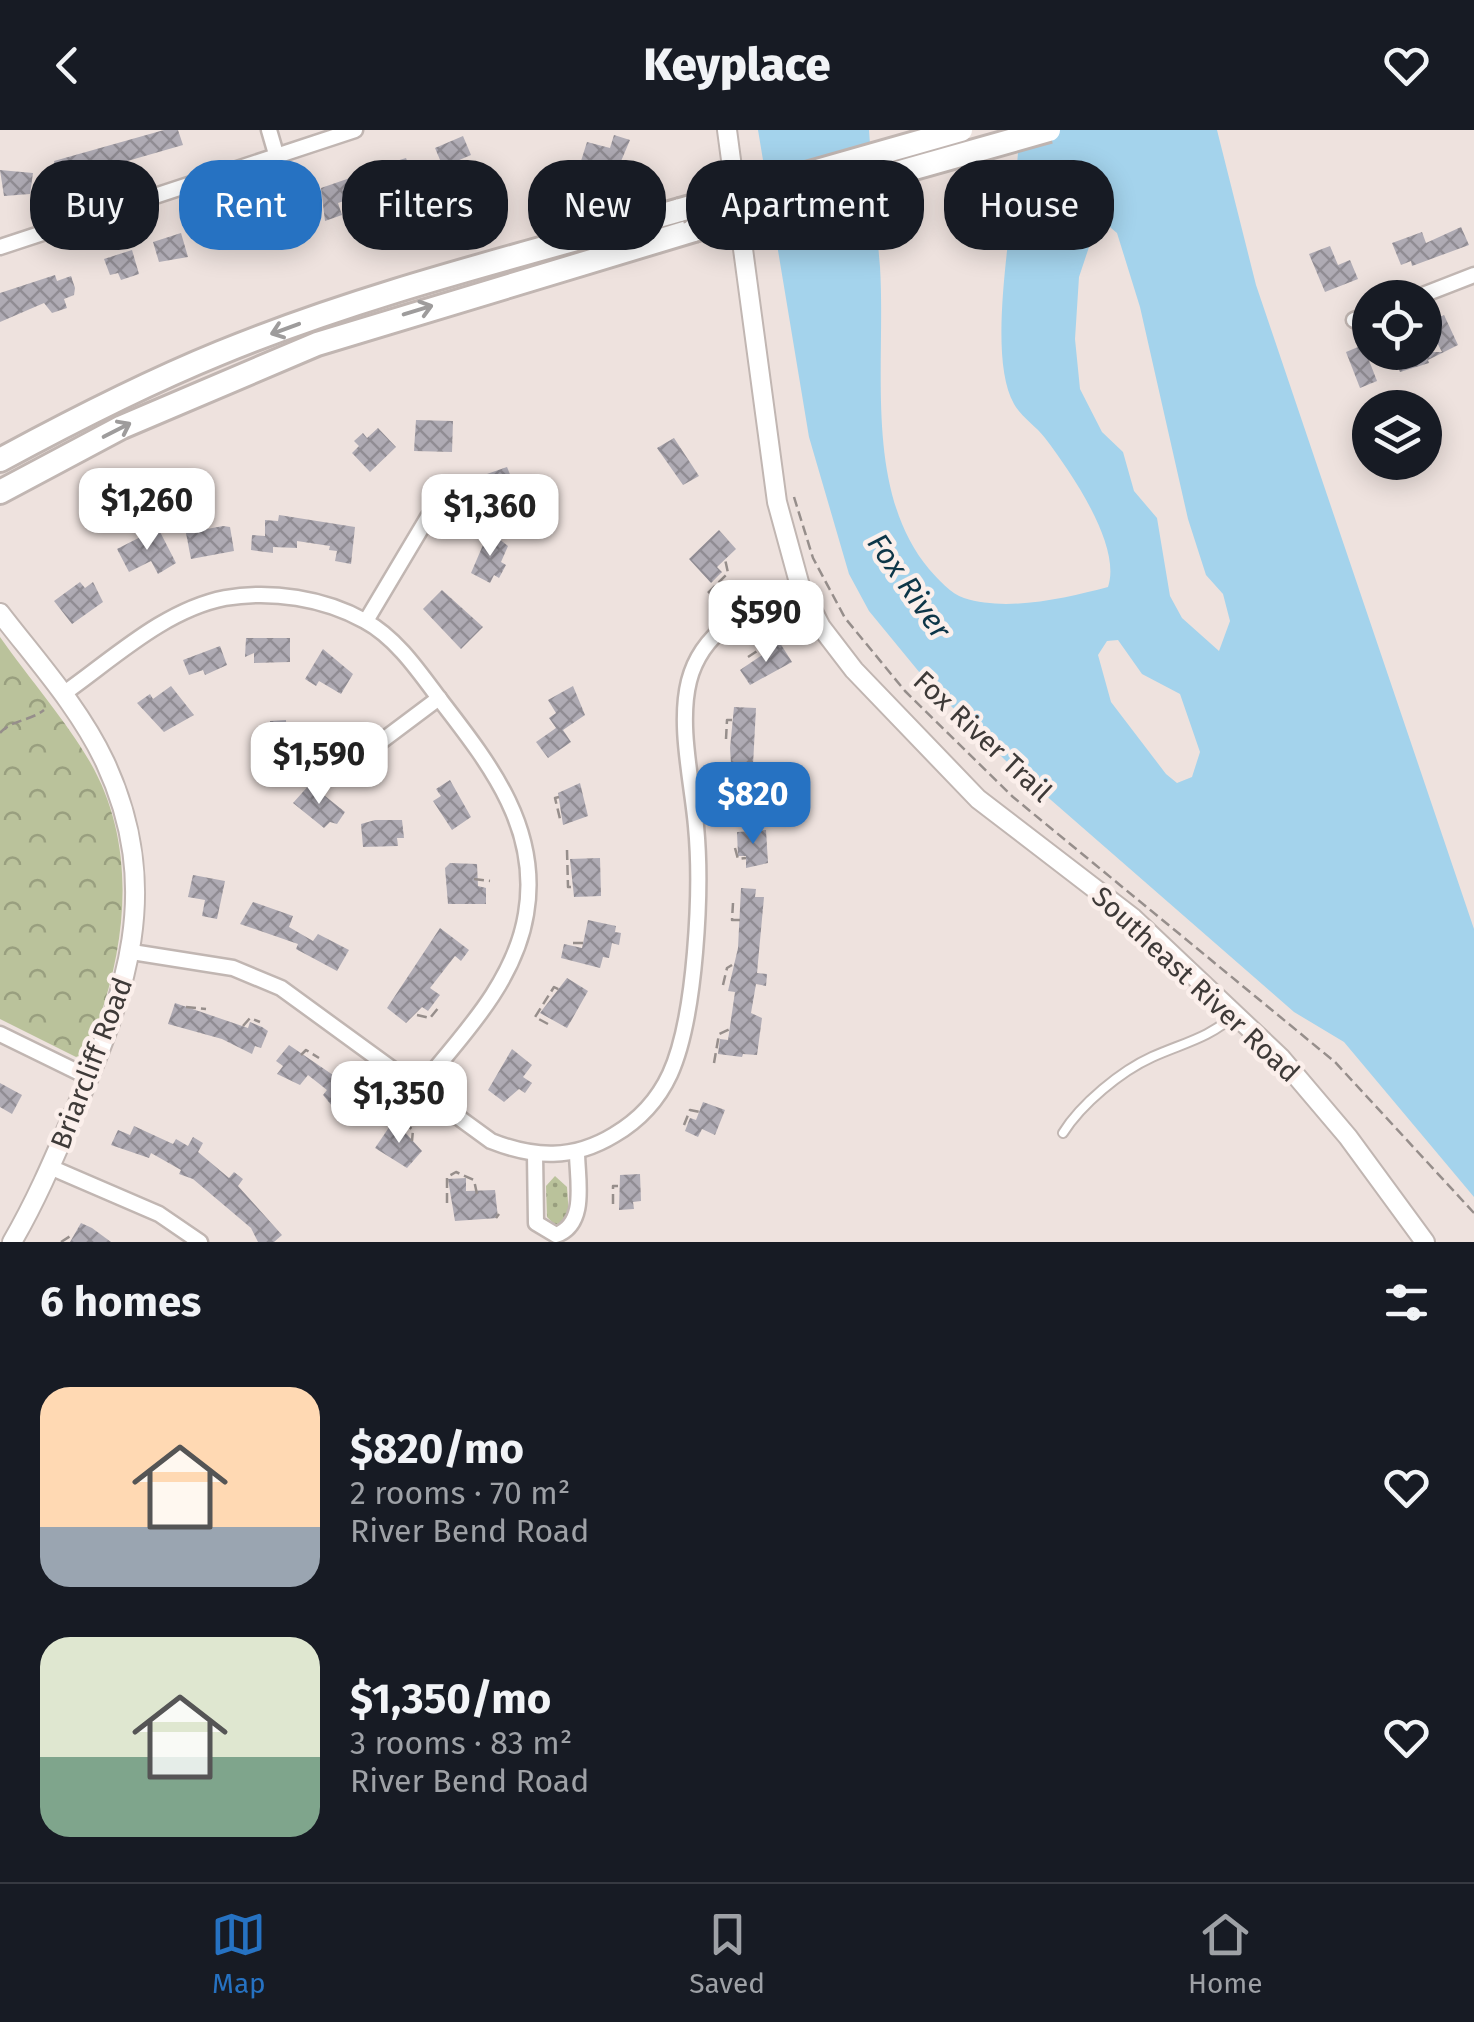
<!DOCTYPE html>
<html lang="en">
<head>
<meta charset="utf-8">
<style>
	:root { --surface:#171b24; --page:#20242c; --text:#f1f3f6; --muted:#9ea1a6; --line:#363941; --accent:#2672c2 }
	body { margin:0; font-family:"Fira Sans",sans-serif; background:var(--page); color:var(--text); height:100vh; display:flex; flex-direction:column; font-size:38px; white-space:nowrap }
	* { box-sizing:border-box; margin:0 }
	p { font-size:32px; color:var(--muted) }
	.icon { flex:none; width:55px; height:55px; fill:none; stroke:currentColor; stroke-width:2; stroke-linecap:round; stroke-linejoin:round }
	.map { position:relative; height:1112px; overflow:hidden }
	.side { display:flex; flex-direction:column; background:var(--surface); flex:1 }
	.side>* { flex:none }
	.guide { position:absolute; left:30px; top:30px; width:1415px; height:90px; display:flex; gap:20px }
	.controls { position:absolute; left:1352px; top:150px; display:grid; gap:20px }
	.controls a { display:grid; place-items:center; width:90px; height:90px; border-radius:50%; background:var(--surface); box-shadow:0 5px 25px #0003; font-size:50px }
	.price { position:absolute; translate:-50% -85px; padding:0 22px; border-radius:20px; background:#fff; color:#222; font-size:32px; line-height:65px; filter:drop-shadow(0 2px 5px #0008) }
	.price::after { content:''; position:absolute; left:50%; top:60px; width:30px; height:22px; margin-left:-15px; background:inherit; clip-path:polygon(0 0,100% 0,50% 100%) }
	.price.active { background:var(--accent); color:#fff }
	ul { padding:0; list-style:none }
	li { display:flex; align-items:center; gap:30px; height:250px; padding:0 40px }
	li span { display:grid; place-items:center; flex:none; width:280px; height:200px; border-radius:30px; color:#555 }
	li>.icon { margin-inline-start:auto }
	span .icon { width:120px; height:120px; fill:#fffc; stroke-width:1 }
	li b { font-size:42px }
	h2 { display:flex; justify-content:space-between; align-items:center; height:120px; padding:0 40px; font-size:42px }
	.tag { padding:0 35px; border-radius:40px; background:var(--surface); box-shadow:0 5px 25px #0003; font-size:35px; line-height:90px }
	.tag.active { background:var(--accent); color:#fff }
	header { display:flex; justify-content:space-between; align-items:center; height:130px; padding:0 40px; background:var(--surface); font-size:45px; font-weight:800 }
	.tabs { display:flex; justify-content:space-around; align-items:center; height:140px; border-top:2px solid var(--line); background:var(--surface); font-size:28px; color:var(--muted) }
	.tabs a { display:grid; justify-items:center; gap:5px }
	.tabs .active { color:var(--accent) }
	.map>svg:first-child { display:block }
	.grass { fill:url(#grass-dots) }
	.park { fill:url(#park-crowns) }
	.water { fill:#a4d3ec; fill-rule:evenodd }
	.building { fill:url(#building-cross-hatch) }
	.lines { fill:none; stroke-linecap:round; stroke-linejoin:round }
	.service-casing { stroke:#c1b6b2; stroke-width:12 }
	.minor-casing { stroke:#c1b6b2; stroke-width:19 }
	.tertiary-casing { stroke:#c1b6b2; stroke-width:22 }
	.primary-casing { stroke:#c1b6b2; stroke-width:28 }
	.path { stroke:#968e8b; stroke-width:2.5; stroke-dasharray:10 5; stroke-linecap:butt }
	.service { stroke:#fff; stroke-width:8 }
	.minor { stroke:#fff; stroke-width:14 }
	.tertiary { stroke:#fff; stroke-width:18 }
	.primary { stroke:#fff; stroke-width:22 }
	.primary-bridge-casing { stroke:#c1b6b2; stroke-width:28; stroke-linecap:butt }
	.primary-bridge { stroke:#fff; stroke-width:22 }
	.oneway { stroke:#9e9c9c }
	.labels { text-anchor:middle; stroke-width:9; stroke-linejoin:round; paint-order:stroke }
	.street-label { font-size:28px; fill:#3e3a38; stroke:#fbefeb }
	.water-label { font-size:30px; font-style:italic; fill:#0d3648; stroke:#fbefeb }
</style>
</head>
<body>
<header><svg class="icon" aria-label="back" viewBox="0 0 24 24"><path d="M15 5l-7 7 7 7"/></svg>Keyplace<svg class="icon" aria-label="heart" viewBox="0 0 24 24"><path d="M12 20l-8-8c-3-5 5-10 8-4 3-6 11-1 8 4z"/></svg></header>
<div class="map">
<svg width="1474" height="1112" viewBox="0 0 1474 1112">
	<defs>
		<pattern id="grass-dots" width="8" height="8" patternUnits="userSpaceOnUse" patternTransform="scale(2.5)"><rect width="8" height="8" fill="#bac29b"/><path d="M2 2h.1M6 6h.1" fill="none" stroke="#999f7f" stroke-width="1.8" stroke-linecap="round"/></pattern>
		<pattern id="park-crowns" width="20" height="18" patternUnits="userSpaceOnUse" patternTransform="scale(2.5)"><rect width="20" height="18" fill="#bac29b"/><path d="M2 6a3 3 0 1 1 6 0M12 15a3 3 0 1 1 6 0" fill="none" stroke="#999f7f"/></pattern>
		<pattern id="building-cross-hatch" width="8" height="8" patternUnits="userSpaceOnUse" patternTransform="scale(2.5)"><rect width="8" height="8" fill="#afabb4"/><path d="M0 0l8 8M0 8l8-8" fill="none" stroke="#908c93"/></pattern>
	</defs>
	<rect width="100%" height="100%" fill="#eee2de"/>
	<polygon class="grass" points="555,1046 567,1057 569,1086 557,1097 547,1087 546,1056"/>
	<path class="park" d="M0,507C28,547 67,592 90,632C142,722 125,832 86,923L76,927L0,889Z"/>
	<path class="water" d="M758,0H869C872,46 876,91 880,137C886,234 863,360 929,439C938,449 951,464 964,468C1007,482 1066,468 1108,457C1122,416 1071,342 1045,308C1036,296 1021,287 1014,274C983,218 1019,68 1019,0H1217L1256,155L1474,799V1067L1344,912L1294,882L1005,630L929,554L869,481L849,444L809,307ZM1105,93L1117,103L1140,177L1188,389L1206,445L1223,464L1230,491L1219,521L1182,488L1170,466L1157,388L1134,361L1123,322L1102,302L1080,259L1075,209L1079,147L1095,99ZM1118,510L1142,544L1180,564L1200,622L1192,647L1177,653L1166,644L1111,572L1098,525L1107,511Z"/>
	<g class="building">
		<polygon points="164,0 178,0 183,15 58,51 54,31"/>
		<polygon points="614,5 630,10 616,43 581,31 587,12 610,18"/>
		<polygon points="463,6 471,25 443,37 435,18"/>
		<polygon points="406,28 413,47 383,57 377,37"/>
		<polygon points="0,40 33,43 30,64 4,66"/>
		<polygon points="350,48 356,67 338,73 342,85 325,91 321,58"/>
		<polygon points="290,66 296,86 267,95 261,75"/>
		<polygon points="238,83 243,102 214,110 208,88"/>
		<polygon points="1461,97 1469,115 1412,136 1411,131 1401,135 1392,113 1422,102 1426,113"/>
		<polygon points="181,103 188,127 159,132 153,112"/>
		<polygon points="1330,116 1338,135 1350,130 1358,149 1325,162 1309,124"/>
		<polygon points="132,120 139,144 121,150 118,143 110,145 104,129"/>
		<polygon points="55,145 57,151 71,146 75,158 74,165 64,169 67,178 52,183 44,173 0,192 0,163"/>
		<polygon points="1444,185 1458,215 1428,230 1429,233 1400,242 1392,222 1442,222 1427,193"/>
		<polygon points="1363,215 1377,251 1360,258 1346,222"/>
		<polygon points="416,290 453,291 452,322 414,321"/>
		<polygon points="378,298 396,317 370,342 352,323 359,316 354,311 363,303 367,308"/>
		<polygon points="674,308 699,346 683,355 657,318"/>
		<polygon points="507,337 518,364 493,380 487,344"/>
		<polygon points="279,385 355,397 351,434 335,431 337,421 329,420 330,416 297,411 297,418 273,417 273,423 251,420 252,405 265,406 265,390 278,391"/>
		<polygon points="223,396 230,397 234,421 191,429 186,403"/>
		<polygon points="158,398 176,433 158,444 151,431 129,442 117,419"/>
		<polygon points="719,400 736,419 717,437 722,442 711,453 689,429"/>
		<polygon points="489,401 508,416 501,432 506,435 499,448 494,445 490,453 471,443"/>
		<polygon points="80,452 85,458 93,452 103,472 72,494 54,471"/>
		<polygon points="442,460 483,497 461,519 423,479"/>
		<polygon points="246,508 290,508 290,532 254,533 254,523 245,527"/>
		<polygon points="780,513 792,532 750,555 740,540"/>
		<polygon points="220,516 227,535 205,545 203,540 189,545 183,530"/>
		<polygon points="323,519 353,544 341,564 319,551 316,556 305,549"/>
		<polygon points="171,556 194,585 164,602 137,573 150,564 153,569"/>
		<polygon points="573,556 585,585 563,600 571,612 548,628 536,612 556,598 549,588 556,583 548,570"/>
		<polygon points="734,577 756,578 753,635 759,635 763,678 734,680 730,618"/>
		<polygon points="286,590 287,614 300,615 300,650 272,651 270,591"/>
		<polygon points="450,650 471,687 452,700 433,671 441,666 436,659"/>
		<polygon points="580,653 588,686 563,695 558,663"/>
		<polygon points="310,654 345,682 337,694 330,692 324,698 293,673"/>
		<polygon points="375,690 402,690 404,708 397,708 398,716 363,717 361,694"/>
		<polygon points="766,700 768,733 746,738 746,726 738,726 737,702"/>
		<polygon points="600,728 601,766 574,767 570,729"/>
		<polygon points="450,733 477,734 478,756 486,758 486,774 448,774 445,738"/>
		<polygon points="193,745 225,751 217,789 202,786 205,770 188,767"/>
		<polygon points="741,758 756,759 755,767 764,767 757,843 767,844 766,856 756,854 751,883 762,888 757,925 743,924 742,927 718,924 720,909 728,910 735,862 728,861 738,818"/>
		<polygon points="253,772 293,786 289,797 313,811 318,804 349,820 337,841 296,819 298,814 240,794"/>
		<polygon points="588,790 616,796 615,802 621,803 619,815 612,813 609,828 603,827 600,838 561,828 564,814 582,818"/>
		<polygon points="440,798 469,820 461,831 455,826 430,858 440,865 428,881 422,877 406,893 387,878"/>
		<polygon points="567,848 588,861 567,898 540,883"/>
		<polygon points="175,873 248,898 250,892 262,897 268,901 261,918 255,916 252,924 222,909 168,894"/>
		<polygon points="289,915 374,973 363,987 356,982 347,994 323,965 327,960 308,945 300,955 277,944 283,936 276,931"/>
		<polygon points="512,919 532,935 523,947 532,953 525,963 519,959 504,972 488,960"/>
		<polygon points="0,953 22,965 12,984 0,977"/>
		<polygon points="703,972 725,980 715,1005 702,999 698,1007 685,1001 690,988 696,990"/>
		<polygon points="394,990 422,1021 407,1038 375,1018"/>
		<polygon points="134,996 173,1014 176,1009 188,1016 193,1007 203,1013 198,1022 229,1048 234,1042 243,1049 238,1056 282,1105 274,1112 258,1112 251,1098 193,1049 179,1044 181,1040 151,1023 149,1028 111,1015 118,1000 130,1005"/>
		<polygon points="640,1044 641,1071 633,1072 634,1079 619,1080 620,1045"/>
		<polygon points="466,1048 466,1061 495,1060 498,1088 455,1091 448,1049"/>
		<polygon points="81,1093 92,1098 111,1112 70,1112"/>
	</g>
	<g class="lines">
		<g class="service-casing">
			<path id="service" d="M1063,1003C1081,974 1121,941 1152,927C1183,913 1210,908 1235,884"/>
		</g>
		<g class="minor-casing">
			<g id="minor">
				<polyline points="269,0 276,24"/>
				<polyline points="0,117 355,0"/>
				<polyline points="1415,168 1474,145"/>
				<polyline points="1354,190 1370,184"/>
				<polyline points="366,491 428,387"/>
				<path d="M63,564C113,529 164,480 225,468C271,460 324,468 365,491C395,507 418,540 438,567C488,632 541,697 526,784C515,852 462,906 420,957"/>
				<polyline points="371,619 439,568"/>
				<path d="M132,822L233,838L281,858L491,1011C534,1028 573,1030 614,1005C638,991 658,970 670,944C696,887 702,759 696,696C692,651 678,595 689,551C703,496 754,477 800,456"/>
				<polyline points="0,904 90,948"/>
				<path d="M535,1024L536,1093L556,1105C588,1094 577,1049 577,1022"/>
				<polyline points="50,1037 159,1084 200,1112"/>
			</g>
		</g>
		<g class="tertiary-casing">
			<g id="tertiary">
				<polyline points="727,0 777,372 800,456 821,497 854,540 978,669 1133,788 1281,928 1348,1007 1425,1112"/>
				<path d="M0,483C37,531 79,577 105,632C164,759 127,862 74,982C55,1026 36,1071 12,1112"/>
			</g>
		</g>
		<g class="primary-casing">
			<g id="primary">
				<path d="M0,330C72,291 144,254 220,223C368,162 527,124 680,80"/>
				<polyline points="0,362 122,297 317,214 694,100"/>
			</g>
		</g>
		<g class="path">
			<polyline points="794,367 813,428 845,488 905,561 1013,667 1335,932 1474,1083"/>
			<polyline points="708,463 728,443 725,429"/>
			<polyline points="748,527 765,516 767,520"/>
			<path d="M0,603C11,590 30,591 44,580"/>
			<polyline points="726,609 727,590 732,590"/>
			<polyline points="559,667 555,668 560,689"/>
			<polyline points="723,668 734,649"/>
			<polyline points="735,718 738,729 746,728"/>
			<polyline points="567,720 568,757 572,757"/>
			<polyline points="474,749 490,751"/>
			<polyline points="733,773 732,790 740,790"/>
			<polyline points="573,813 583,813"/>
			<polyline points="723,855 727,838 732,835"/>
			<polyline points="186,877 206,879"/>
			<polyline points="417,885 430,888 439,877"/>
			<polyline points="548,894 535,887 554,857 560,860"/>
			<polyline points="243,896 250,888 260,892"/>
			<polyline points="301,925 306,920 319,928"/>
			<polyline points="714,933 719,904 730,899"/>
			<polyline points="346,954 358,952 367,959"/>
			<polyline points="392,983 413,1000 412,1011"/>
			<polyline points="684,995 690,980 700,982"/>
			<polyline points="447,1073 447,1047 456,1042 474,1050 477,1064"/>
			<polyline points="613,1074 613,1056 618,1056"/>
			<polyline points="496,1088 499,1084"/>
			<polyline points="61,1112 72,1105"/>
		</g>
		<use href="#service" class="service"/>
		<use href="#minor" class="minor"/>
		<use href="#tertiary" class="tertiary"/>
		<use href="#primary" class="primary"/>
		<g class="primary-bridge-casing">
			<g id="primary-bridge">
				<polyline points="680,80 961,0"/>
				<polyline points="694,100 1049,0"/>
			</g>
		</g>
		<use href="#primary-bridge" class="primary-bridge"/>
	</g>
	<defs><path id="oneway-shaft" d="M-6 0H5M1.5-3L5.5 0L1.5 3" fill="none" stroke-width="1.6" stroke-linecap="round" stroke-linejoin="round" transform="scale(2.5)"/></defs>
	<g class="oneway">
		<use href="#oneway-shaft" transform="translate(418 180) rotate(-17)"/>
		<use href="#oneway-shaft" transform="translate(285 199) rotate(160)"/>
		<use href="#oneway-shaft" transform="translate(117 300) rotate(-27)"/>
	</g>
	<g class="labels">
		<g class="street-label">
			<text transform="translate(983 606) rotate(43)" y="10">Fox River Trail</text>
			<text transform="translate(1196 854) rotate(43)" y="10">Southeast River Road</text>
			<text transform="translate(91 933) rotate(-69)" y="10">Briarcliff Road</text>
		</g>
		<g class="water-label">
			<text transform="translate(909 456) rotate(55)" y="10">Fox River</text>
		</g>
	</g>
</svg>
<div class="controls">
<a><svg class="icon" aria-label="locate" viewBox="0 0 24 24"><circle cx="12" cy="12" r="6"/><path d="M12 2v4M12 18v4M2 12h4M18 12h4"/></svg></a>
<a><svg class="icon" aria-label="layers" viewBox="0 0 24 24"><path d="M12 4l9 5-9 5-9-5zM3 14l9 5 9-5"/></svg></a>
</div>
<b class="price" style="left:147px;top:423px">$1,260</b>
<b class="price" style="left:490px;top:429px">$1,360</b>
<b class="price" style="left:766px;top:535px">$590</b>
<b class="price" style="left:319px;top:677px">$1,590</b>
<b class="price active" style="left:753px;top:717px">$820</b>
<b class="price" style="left:399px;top:1016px">$1,350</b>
<div class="guide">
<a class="tag">Buy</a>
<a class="tag active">Rent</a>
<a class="tag">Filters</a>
<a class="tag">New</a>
<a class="tag">Apartment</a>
<a class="tag">House</a>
</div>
</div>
<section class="side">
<h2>6 homes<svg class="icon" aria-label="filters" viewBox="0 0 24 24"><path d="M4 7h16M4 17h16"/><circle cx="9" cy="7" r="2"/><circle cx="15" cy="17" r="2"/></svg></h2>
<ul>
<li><span style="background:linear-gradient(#ffd9b3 70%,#9aa5b1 0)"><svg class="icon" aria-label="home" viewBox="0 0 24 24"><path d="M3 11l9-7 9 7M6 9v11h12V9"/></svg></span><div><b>$820/mo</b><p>2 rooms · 70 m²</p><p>River Bend Road</p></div><svg class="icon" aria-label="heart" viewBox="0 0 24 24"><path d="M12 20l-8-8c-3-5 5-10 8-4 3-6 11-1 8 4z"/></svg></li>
<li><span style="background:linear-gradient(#dfe7d0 60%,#7fa58c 0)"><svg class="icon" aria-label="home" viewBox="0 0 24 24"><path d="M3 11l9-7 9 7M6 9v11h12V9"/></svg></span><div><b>$1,350/mo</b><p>3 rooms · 83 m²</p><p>River Bend Road</p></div><svg class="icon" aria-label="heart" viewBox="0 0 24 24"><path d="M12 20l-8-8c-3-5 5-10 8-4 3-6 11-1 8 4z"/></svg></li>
</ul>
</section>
<nav class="tabs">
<a class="active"><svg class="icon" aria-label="map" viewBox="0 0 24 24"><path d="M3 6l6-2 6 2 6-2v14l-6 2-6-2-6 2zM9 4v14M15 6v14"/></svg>Map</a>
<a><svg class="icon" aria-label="saved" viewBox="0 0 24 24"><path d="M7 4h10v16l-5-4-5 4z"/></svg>Saved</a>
<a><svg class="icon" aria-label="home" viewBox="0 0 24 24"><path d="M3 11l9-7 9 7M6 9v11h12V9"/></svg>Home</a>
</nav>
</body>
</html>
